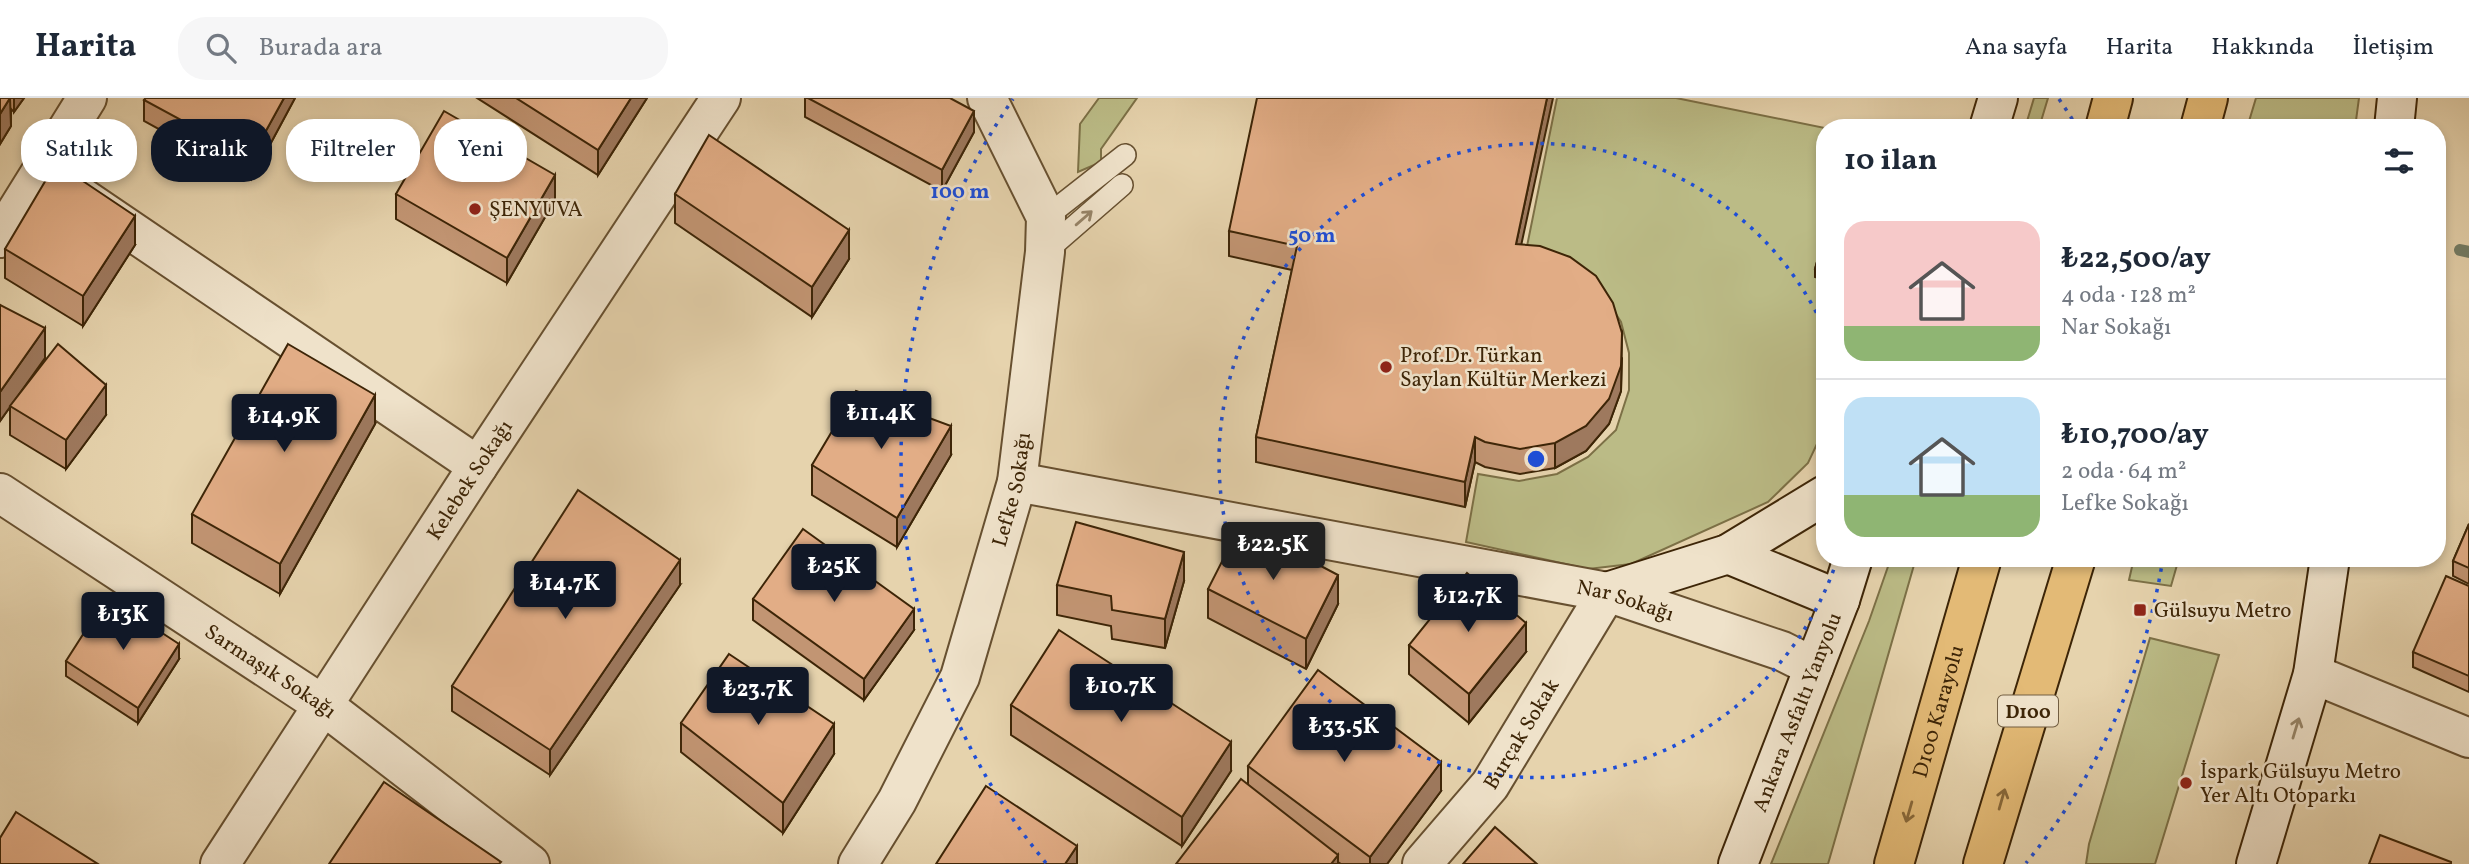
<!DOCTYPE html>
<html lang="tr">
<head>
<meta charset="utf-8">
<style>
	:root { --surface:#fff; --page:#f6f6f7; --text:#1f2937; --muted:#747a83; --line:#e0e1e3; --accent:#111827 }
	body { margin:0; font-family:Vollkorn,serif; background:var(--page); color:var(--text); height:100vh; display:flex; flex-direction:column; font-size:26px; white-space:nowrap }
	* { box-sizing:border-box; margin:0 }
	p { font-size:23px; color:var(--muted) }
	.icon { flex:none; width:38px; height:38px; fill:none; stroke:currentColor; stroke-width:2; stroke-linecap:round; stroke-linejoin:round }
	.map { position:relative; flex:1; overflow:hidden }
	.drawer { position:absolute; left:1816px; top:21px; width:630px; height:448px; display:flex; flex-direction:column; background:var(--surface); border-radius:28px; box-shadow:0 4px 10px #0003 }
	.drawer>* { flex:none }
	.top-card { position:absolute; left:21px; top:21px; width:665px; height:63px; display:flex; gap:14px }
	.price { position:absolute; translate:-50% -60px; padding:0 16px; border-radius:7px; background:var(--accent); color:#fff; font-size:23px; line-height:46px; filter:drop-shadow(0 2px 4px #0008) }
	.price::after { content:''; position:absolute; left:50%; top:42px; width:21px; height:16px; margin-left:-10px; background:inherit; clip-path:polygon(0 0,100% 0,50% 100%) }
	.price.current { background:#222; color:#fff }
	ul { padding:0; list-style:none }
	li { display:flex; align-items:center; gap:21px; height:175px; padding:0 28px }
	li+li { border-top:2px solid var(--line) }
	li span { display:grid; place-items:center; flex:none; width:196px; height:140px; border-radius:21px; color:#555 }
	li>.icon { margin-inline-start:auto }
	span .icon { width:84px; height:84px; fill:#fffc; stroke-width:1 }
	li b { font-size:30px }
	h2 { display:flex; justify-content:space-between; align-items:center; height:84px; padding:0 28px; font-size:30px }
	.tag { padding:0 24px; border-radius:28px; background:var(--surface); box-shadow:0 4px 10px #0003; font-size:24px; line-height:63px }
	.tag.current { background:var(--accent); color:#fff }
	header { display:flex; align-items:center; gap:42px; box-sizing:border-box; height:98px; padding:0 35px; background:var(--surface); border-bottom:2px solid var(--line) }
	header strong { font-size:33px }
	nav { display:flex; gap:38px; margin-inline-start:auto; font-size:24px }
	.search { width:490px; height:63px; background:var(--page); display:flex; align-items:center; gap:18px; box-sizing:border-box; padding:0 24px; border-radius:28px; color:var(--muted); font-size:26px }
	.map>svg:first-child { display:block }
	.green { fill:#bbbb86; stroke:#7c7046; stroke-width:2 }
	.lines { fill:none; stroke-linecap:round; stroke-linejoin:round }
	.stream { stroke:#737d66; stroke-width:12 }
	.lane-casing { stroke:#675030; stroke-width:24 }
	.street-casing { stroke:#675030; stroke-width:42 }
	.secondary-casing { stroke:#3d2507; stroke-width:42 }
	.highway-casing { stroke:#3d2507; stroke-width:42 }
	.lane { stroke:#efe2ca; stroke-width:21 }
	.street { stroke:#efe2ca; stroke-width:38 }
	.secondary { stroke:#efe2ca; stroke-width:38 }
	.highway { stroke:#e3ba76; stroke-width:38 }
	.wall { fill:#c29573; stroke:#3d2507; stroke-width:2 }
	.shaded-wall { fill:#9e795e; stroke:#3d2507; stroke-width:2 }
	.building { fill:#e2ad86; stroke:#3d2507; stroke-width:2 }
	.oneway { stroke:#968468 }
	.oneway2 { stroke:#886839 }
	.ring { fill:none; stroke:#1d4ed8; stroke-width:3.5; stroke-dasharray:3.5 7 }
	.poi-dot { fill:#8f2418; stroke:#efe2ca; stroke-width:2.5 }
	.labels { text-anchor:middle; stroke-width:5; stroke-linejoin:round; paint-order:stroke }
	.shield { fill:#efe2ca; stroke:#725e42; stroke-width:2 }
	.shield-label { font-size:19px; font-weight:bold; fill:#3d2507 }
	.poi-label { font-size:21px; fill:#3d2507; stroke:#efe2ca; text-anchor:start }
	.street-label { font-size:21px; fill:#3d2507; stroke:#efe2ca }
	.centre { fill:#1d4ed8; stroke:#efe2ca; stroke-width:3.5 }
	.ring-label { font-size:21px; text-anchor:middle; font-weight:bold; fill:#1d4ed8; stroke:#efe2ca; stroke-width:5; stroke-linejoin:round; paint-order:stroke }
</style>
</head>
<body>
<header>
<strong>Harita</strong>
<div class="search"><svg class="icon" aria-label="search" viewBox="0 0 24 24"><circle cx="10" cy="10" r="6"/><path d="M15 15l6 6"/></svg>Burada ara</div>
<nav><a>Ana sayfa</a><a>Harita</a><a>Hakkında</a><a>İletişim</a></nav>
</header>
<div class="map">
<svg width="2469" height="766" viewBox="0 0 2469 766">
	<rect width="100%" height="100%" fill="#e6d3ad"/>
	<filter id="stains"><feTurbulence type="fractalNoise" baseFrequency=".00286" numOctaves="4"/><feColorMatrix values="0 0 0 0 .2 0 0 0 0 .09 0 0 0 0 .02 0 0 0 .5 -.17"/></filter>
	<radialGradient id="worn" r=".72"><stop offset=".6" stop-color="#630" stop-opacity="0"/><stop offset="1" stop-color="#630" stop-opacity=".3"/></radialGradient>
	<g class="green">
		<polygon points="1099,0 1137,0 1101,51 1101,64 1078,74 1080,26"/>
		<polygon points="1557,0 1676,0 1825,30 1825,329 1808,365 1768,404 1631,466 1588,471 1466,444 1478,376 1519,383 1557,376 1588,359 1616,332 1629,292 1629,255 1621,224 1603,196 1524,163"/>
		<polygon points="2034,0 2048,0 2039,30 2025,30"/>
		<polygon points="2256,0 2359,0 2355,30 2247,30"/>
		<polygon points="1891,460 1916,460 1828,766 1771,766 1869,523"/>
		<polygon points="2134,460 2179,460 2171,488 2129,482"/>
		<polygon points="2150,540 2219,557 2155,766 2086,766 2089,746"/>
	</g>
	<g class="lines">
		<polyline class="stream" points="2460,152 2469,154"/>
		<g class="lane-casing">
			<g id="lane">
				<polyline points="1046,119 1125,57"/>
				<polyline points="1045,154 1122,87"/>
			</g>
		</g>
		<g class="street-casing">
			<g id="street">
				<polyline points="43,73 478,368"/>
				<polyline points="0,140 87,0"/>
				<path id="s1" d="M1017,384L1607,494L1782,553L1814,569"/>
				<path id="s2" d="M0,395L323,607L530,766"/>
				<polyline points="2313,576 2469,640"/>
				<path id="s3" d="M220,766L478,368L721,0"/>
				<path id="s4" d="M858,766L897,703L960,579L1017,384L1045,154L1046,119L987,0"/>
				<path id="s5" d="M1422,766L1490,687L1607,494"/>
			</g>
		</g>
		<g class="secondary-casing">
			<g id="secondary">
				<polyline points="1989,30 1998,0"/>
				<polyline points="2394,30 2397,0"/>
				<polyline points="1728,456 1840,502"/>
				<polyline points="1607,494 1728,456 1825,397"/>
				<path id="s6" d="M1738,766L1840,502L1853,460"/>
				<polyline points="2256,766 2313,576 2330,460"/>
			</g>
		</g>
		<g class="highway-casing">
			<g id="highway">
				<polyline points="2105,30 2113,0"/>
				<polyline points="2200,30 2208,0"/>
				<path id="s7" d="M1894,766L1982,460"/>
				<polyline points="1983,766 2076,460"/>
			</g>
		</g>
		<use href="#lane" class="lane"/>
		<use href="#street" class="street"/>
		<use href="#secondary" class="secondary"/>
		<use href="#highway" class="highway"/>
	</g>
	<g class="wall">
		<polygon points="0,0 24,0 14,14 11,11 11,28 0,46"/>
		<polygon points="146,0 295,0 251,82 144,23 144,2"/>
		<polygon points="477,0 647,0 598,77"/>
		<polygon points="805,0 950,0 974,34 942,93 805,19"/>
		<polygon points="396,96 555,102 507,185 396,121"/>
		<polygon points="675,96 849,161 812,219 675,125"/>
		<polygon points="1229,133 1521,146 1622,260 1621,293 1609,326 1586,353 1555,370 1520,376 1485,369 1475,364 1465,409 1256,364 1256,339 1292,172 1229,158"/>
		<polygon points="1825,135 1825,182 1815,179 1815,171"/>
		<polygon points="135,147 83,228 5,180 5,151"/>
		<polygon points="0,207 45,260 26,287 106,317 66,371 10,337 10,309 0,323"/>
		<polygon points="375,326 280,496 192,445 192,416"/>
		<polygon points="951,357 897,449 812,397 812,367"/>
		<polygon points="2469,426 2469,486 2453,478 2453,463"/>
		<polygon points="1184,483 1165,550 1112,541 1111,528 1057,517 1057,487"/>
		<polygon points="680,487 550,677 452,613 452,588"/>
		<polygon points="2469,488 2469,594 2413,569 2413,554"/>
		<polygon points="1208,491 1338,506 1306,571 1208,520"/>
		<polygon points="753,501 914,532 864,602 753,522"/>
		<polygon points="1409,547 1526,554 1469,625 1409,576"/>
		<polygon points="179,561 138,625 66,578 66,563"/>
		<polygon points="1011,607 1231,673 1182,748 1011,637"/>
		<polygon points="681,625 834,656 783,735 681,654"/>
		<polygon points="1248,668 1441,693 1387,766 1341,766 1338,764 1338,766 1248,687"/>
	</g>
	<g class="shaded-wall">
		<polygon points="10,0 11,28 0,46 0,16"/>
		<polygon points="14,0 24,0 14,14"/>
		<polygon points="284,0 295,0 251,82 251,60"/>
		<polygon points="631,0 647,0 598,77 598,52"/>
		<polygon points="1547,0 1553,0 1516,171 1516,146"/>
		<polygon points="974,13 974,34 942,93 942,72"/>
		<polygon points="555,77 555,102 507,185 507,160"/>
		<polygon points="135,118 135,147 83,228 83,198"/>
		<polygon points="849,132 849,161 812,219 812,189"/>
		<polygon points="45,230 45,260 0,323 0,294"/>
		<polygon points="1622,235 1621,293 1609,326 1586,353 1555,370 1555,345"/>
		<polygon points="106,287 106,317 66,371 66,342"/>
		<polygon points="375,297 375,326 280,496 280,466"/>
		<polygon points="951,328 951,357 897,449 897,420"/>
		<polygon points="1475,339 1475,364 1465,409 1465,384"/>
		<polygon points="1184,454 1184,483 1165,550 1165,521"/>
		<polygon points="680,462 680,487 550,677 550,652"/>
		<polygon points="1338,477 1338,506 1306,571 1306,541"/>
		<polygon points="914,511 914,532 864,602 864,581"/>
		<polygon points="1526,525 1526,554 1469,625 1469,596"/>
		<polygon points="179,546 179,561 138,625 138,610"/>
		<polygon points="834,626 834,656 783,735 783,705"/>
		<polygon points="1231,644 1231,673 1182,748 1182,719"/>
		<polygon points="1441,664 1441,693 1387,766 1370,766 1370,759"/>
		<polygon points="1077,748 1077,766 1065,766"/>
		<polygon points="1338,757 1338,766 1331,766"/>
	</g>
	<g class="building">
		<polygon points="0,0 10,0 0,16"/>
		<polygon points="146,0 284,0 251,60 144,2"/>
		<polygon points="516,0 631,0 598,52"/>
		<polygon points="808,0 950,0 974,13 942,72"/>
		<polygon points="1257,0 1547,0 1516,146 1540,148 1570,159 1596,178 1613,205 1622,235 1621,268 1609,301 1586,328 1555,345 1520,351 1485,344 1475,339 1465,384 1256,339 1297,148 1229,133"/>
		<polygon points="444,13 555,77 507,160 396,96"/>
		<polygon points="709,37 849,132 812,189 675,96"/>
		<polygon points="56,65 135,118 83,198 5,151"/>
		<polygon points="1825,135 1825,174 1815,171"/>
		<polygon points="0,207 45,230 0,294"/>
		<polygon points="58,246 106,287 66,342 10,308"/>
		<polygon points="288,246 375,297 280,466 192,416"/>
		<polygon points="856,293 951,328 897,420 812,367"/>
		<polygon points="578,392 680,462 550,652 452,588"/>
		<polygon points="1076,424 1184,454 1165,521 1112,512 1111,498 1057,487"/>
		<polygon points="1241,426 1338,477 1306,541 1208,491"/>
		<polygon points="2469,426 2469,470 2453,463"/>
		<polygon points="803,431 914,511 864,581 753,501"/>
		<polygon points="1467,475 1526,525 1469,596 1409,547"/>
		<polygon points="2446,478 2469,488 2469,578 2413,554"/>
		<polygon points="107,499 179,546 138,610 66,563"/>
		<polygon points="1059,532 1231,644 1182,719 1011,607"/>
		<polygon points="729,556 834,626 783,705 681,625"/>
		<polygon points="1318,572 1441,664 1370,759 1248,668"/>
		<polygon points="1241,681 1338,757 1331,766 1176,766"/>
		<polygon points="384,684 501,764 499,766 329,766"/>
		<polygon points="986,688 1077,748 1065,766 936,766"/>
		<polygon points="16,714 98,766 0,766 0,740"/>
		<polygon points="1495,729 1537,766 1463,766"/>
		<polygon points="2380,737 2451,764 2451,766 2369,766"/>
	</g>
	<defs><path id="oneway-shaft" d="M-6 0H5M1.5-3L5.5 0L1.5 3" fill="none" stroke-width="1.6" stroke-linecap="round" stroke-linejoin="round" transform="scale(1.75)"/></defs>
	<g class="oneway">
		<use href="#oneway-shaft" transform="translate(1084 120) rotate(-41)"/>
		<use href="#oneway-shaft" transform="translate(2296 630) rotate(-73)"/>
	</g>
	<g class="oneway2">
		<use href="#oneway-shaft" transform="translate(2002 701) rotate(-74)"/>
		<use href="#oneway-shaft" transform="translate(1909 714) rotate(106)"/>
	</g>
	<g class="ring">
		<path d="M1837 462A317 317 0 1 1 1824 230"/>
		<path d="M2163 460A635 635 0 0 1 2026 765M1046 765A635 635 0 0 1 1013 1M2059 1A635 635 0 0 1 2077 29"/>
	</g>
	<g class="poi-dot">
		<circle cx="475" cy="111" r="7"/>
		<circle cx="1386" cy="269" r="7"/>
		<rect x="2133" y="505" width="14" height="14" rx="3.5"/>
		<circle cx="2186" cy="685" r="7"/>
	</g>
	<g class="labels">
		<rect class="shield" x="1998" y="597.5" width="60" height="31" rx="5"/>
		<g class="shield-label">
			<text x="2028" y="620">D100</text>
		</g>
		<g class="poi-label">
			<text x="489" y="118">ŞENYUVA</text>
			<text x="1400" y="264">Prof.Dr. Türkan<tspan x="1400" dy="24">Saylan Kültür Merkezi</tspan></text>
			<text x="2154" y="519">Gülsuyu Metro</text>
			<text x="2200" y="680">İspark Gülsuyu Metro<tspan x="2200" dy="24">Yer Altı Otoparkı</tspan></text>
		</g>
		<g class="street-label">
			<text dy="7" stroke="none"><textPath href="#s3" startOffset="458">Kelebek Sokağı</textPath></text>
			<text dy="7" stroke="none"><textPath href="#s4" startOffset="408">Lefke Sokağı</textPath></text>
			<text dy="7" stroke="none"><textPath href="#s1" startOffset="620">Nar Sokağı</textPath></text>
			<text dy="7" stroke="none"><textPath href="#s2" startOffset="324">Sarmaşık Sokağı</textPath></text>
			<text dy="7" stroke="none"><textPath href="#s7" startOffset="159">D100 Karayolu</textPath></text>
			<text dy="7" stroke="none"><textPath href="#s6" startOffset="163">Ankara Asfaltı Yanyolu</textPath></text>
			<text dy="7" stroke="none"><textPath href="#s5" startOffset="164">Burçak Sokak</textPath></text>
		</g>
	</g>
	<circle cx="1536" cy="361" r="10" class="centre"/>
	<g class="ring-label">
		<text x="960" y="100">100 m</text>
		<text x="1312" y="144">50 m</text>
	</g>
	<rect width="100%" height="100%" filter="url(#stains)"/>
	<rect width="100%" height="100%" fill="url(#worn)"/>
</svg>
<b class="price" style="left:881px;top:353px">₺11.4K</b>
<b class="price" style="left:284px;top:356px">₺14.9K</b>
<b class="price current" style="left:1273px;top:484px">₺22.5K</b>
<b class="price" style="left:834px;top:506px">₺25K</b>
<b class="price" style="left:565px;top:523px">₺14.7K</b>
<b class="price" style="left:1468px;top:536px">₺12.7K</b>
<b class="price" style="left:123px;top:554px">₺13K</b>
<b class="price" style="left:1121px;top:626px">₺10.7K</b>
<b class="price" style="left:758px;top:629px">₺23.7K</b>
<b class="price" style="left:1344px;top:666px">₺33.5K</b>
<div class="top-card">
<a class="tag">Satılık</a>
<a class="tag current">Kiralık</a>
<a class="tag">Filtreler</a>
<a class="tag">Yeni</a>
</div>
<section class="drawer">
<h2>10 ilan<svg class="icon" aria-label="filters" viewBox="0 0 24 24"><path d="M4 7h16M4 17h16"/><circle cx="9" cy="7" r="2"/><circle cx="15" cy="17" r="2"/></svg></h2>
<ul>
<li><span style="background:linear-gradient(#f6c9c9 75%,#8fb573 0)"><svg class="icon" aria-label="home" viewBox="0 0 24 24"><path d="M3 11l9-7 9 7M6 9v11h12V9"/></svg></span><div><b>₺22,500/ay</b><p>4 oda · 128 m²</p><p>Nar Sokağı</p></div></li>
<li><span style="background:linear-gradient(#bfe0f5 70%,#8fb573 0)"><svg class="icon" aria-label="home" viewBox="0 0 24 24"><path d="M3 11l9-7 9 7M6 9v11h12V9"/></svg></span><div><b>₺10,700/ay</b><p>2 oda · 64 m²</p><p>Lefke Sokağı</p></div></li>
</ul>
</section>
</div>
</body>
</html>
